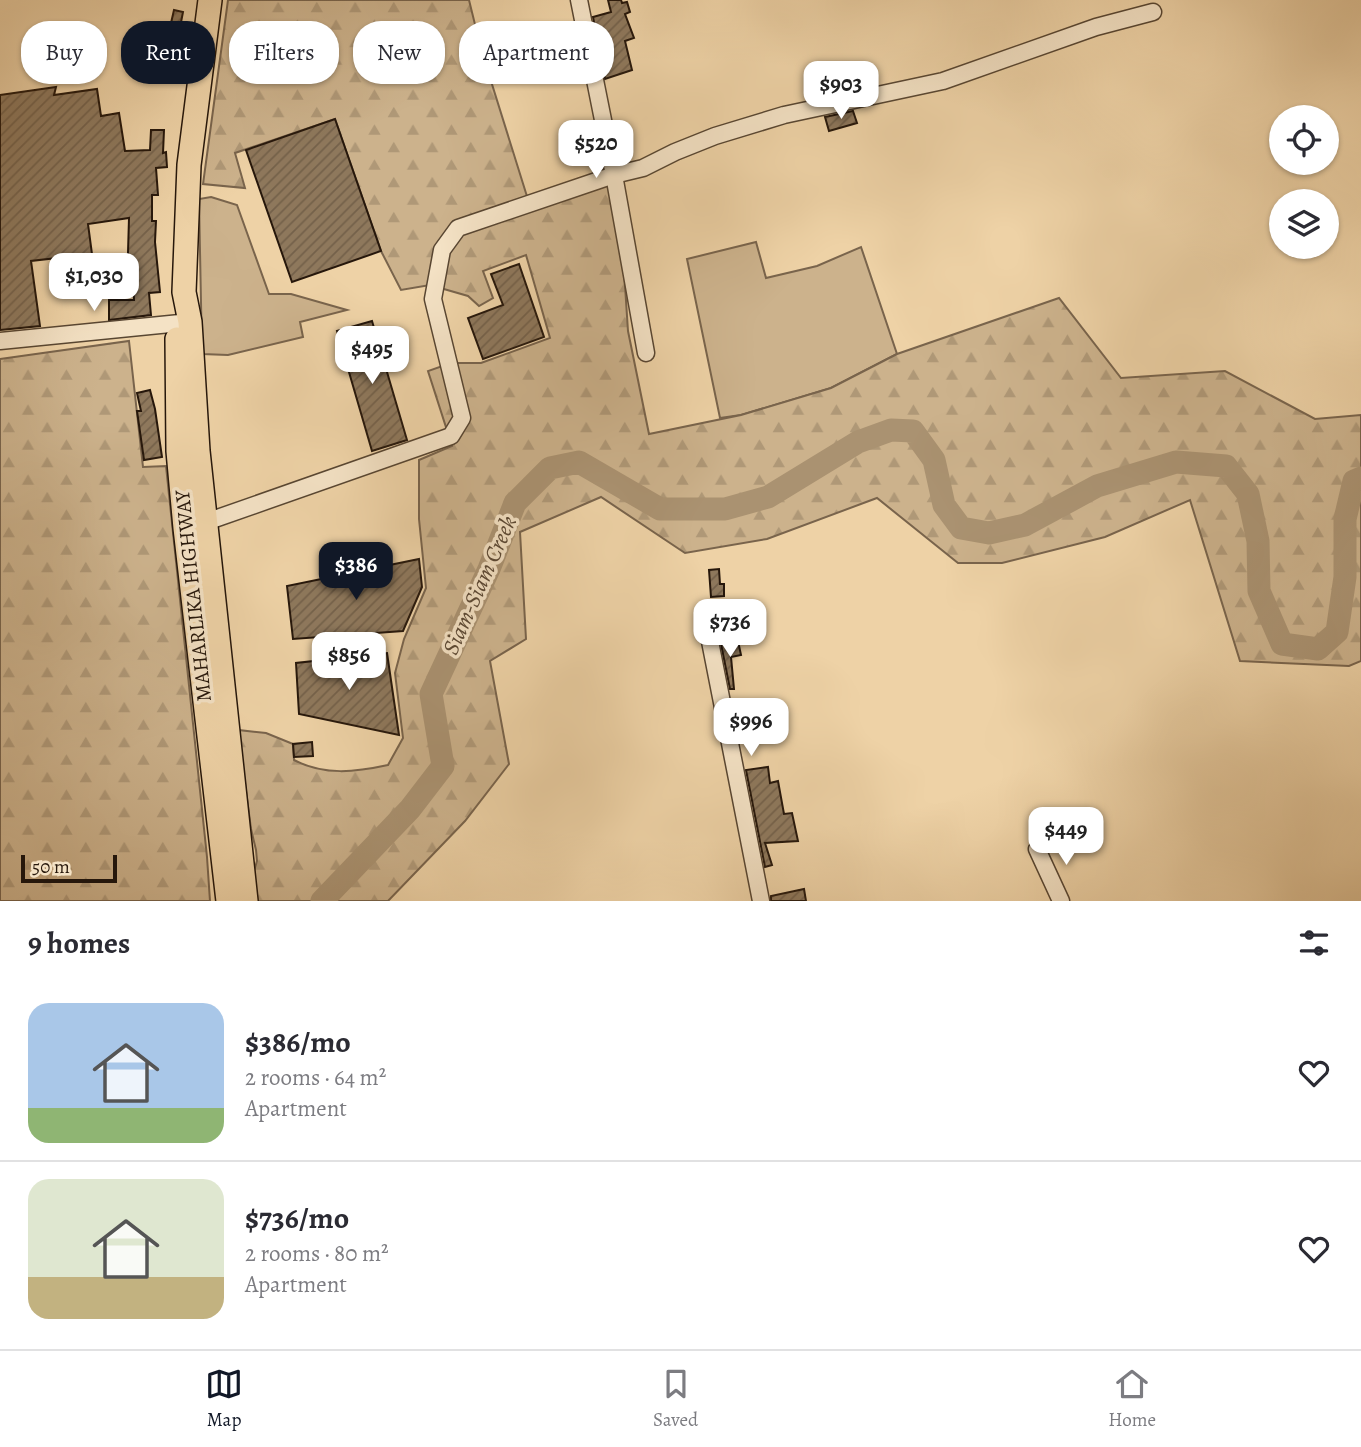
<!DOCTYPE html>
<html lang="en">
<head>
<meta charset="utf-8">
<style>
	:root { --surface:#fff; --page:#f2f2f3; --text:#2b2b33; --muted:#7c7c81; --line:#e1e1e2; --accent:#111827 }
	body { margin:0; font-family:Alegreya,serif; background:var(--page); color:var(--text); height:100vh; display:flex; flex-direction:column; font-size:26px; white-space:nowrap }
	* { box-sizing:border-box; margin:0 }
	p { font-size:23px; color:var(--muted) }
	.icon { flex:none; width:38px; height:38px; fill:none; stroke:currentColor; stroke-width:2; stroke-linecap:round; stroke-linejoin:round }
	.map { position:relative; height:901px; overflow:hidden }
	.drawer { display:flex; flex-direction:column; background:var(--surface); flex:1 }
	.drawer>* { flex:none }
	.top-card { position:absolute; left:21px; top:21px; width:700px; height:63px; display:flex; gap:14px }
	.controls { position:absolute; left:1269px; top:105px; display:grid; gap:14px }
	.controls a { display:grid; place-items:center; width:70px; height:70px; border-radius:50%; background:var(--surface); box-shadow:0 2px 5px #0004; font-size:35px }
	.scale { position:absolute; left:21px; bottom:18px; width:96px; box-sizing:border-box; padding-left:7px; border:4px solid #26170b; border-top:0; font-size:19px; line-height:24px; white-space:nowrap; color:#26170b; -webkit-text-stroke:5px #f4e2c5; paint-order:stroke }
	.price { position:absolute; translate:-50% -60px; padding:0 16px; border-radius:14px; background:#fff; color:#222; font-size:23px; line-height:46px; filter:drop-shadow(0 2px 4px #0008) }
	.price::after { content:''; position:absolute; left:50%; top:42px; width:21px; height:16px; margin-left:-10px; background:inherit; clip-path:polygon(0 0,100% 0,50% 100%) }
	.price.current { background:var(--accent); color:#fff }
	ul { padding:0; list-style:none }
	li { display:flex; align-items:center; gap:21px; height:175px; padding:0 28px }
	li+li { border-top:2px solid var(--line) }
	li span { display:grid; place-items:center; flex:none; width:196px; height:140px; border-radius:21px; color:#555 }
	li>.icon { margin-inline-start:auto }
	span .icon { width:84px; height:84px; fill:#fffc; stroke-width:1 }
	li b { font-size:30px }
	h2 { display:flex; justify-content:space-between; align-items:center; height:84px; padding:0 28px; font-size:30px }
	.pill { padding:0 24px; border-radius:28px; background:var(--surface); box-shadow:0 2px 5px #0004; font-size:24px; line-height:63px }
	.pill.current { background:var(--accent); color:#fff }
	.tabs { display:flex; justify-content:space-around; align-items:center; height:98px; border-top:2px solid var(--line); background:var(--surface); font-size:19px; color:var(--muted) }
	.tabs a { display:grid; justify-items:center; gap:4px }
	.tabs .current { color:var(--accent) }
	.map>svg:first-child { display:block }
	.green { fill:#ccb28c; stroke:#79644c; stroke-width:2 }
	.forest { fill:url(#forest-firs); stroke:#79644c; stroke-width:2 }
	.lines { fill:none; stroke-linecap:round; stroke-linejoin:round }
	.river { stroke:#aa9271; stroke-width:23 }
	.building { fill:url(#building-hatch); stroke:#26170b; stroke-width:2 }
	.minor-casing { stroke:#584632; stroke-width:19 }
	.highway-casing { stroke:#26170b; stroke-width:26 }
	.minor { stroke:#f4e2c5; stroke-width:16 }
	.highway { stroke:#eed2a6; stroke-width:23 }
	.labels { text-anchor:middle; stroke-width:7; stroke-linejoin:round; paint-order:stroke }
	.street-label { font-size:21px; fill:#26170b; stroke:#f4e2c5 }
	.water-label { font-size:23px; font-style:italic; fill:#5b4834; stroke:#f4e2c5 }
</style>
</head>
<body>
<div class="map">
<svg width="1361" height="901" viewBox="0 0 1361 901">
	<defs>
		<pattern id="forest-firs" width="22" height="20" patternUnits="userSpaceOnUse" patternTransform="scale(1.75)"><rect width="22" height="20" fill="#ccb28c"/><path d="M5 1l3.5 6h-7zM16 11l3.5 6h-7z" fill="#af9877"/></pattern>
		<pattern id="building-hatch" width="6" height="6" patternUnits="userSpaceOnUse" patternTransform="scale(1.75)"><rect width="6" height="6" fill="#8e785c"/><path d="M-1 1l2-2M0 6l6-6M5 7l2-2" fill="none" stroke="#74614a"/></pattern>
	</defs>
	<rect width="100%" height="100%" fill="#eed2a6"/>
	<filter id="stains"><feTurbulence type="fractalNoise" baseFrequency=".00286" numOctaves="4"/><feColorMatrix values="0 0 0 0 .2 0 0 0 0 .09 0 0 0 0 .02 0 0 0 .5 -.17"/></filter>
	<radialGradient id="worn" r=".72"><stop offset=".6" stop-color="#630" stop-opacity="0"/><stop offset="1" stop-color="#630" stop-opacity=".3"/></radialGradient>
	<g class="green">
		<polygon points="211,197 237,205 269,294 291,294 347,310 300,322 303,337 228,355 202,354 199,199"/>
		<polygon points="756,242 766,278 817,266 861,247 897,354 831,388 741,415 720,418 687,259"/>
	</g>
	<g class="forest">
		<path d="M228,0H469L481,49L530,206L608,181L622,240L628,331L649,434L741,415L831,388L897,354L1059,298L1121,378L1225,371L1315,419L1361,415V661L1349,666L1240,661L1190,500L1105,537L1002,563H958L877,498L767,539L685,553L601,497L520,532L526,639L490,661L509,764L465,821L388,901H257L254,871L257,861L256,850L251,829L238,730L266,733L293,744L294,760C324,776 356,772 388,765L403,738L395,673L404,639L426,588L419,519V460L452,446L428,371L451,363H481L550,338L526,255L483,271L493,298L479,306L468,296L430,285L401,290L381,251L335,119L235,153L245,188L203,184Z"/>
		<polygon points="129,341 143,467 166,466 207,857 210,901 0,901 0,359"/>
	</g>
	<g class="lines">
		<polyline class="river" points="322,901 410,809 443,766 431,694 489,569 515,503 550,468 579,462 660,509 725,509 768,497 858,442 891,430 913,431 934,460 944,505 961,528 989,533 1025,525 1097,486 1176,462 1226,466 1248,494 1258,541 1259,591 1282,644 1318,649 1337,632 1345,577 1345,519 1354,481 1361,478"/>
	</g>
	<g class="building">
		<polygon points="608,0 621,0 622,3 627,2 630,12 625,14 634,38 625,41 632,70 605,79 593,17 611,12"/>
		<polygon points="174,10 183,12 176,48 178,49 168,82 153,80 156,57 152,56 156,42 166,45"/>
		<polygon points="56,87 54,95 97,89 101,116 119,113 125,151 150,150 151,130 164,130 163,153 166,152 167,167 156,168 158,195 152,195 152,221 156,221 155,242 160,292 149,293 151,315 109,320 109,300 134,300 133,276 130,276 128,253 129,218 88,224 92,254 31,261 40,326 0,330 0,95"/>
		<polygon points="853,111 857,123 829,131 825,117"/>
		<polygon points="335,119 381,251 292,282 246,150"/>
		<polygon points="519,264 544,337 483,359 468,318 503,305 491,274"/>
		<polygon points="372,321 407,440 372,451 337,331"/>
		<polygon points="150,390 155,409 162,457 144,460 137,411 141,411 137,393"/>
		<polygon points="419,559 422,587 403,631 293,639 287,586"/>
		<polygon points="719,569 720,584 724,584 724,596 711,597 709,570"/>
		<polygon points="738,641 741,655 731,657 734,689 730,689 721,644"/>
		<polygon points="387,653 399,735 299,714 296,663"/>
		<polygon points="749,701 754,722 737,726 734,705"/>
		<polygon points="312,742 313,756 294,757 293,744"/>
		<polygon points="768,767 770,783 778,781 784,814 792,813 798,841 765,843 772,865 765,867 746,770"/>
		<polygon points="804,889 806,901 771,901 771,896"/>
	</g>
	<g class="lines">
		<g class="minor-casing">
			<g id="minor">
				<polyline points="579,0 614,175 646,353"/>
				<polyline points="0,341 190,322"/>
				<polyline points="206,522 451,436 462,418 433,299 442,250 458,228 614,175 643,168 675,152 715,136 784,115 943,81 1096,27 1153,12"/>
				<polyline points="706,621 761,901"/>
				<polyline points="1037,849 1061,901"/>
			</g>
		</g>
		<g class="highway-casing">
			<g id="highway">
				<polyline points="210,0 189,165 184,292 190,322 198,451 246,901"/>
				<polyline points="177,339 178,451 185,528 228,901"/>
			</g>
		</g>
		<use href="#minor" class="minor"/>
		<use href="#highway" class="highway"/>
	</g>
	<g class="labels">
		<g class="street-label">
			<text transform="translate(193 596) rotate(-96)" y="7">MAHARLIKA HIGHWAY</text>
		</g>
		<g class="water-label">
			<text transform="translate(479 585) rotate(-66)" y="8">Siam-Siam Creek</text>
		</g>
	</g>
	<rect width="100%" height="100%" filter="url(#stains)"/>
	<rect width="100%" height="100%" fill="url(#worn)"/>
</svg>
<div class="controls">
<a><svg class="icon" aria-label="locate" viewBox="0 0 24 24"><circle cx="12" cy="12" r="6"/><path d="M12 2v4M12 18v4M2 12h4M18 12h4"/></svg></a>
<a><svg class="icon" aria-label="layers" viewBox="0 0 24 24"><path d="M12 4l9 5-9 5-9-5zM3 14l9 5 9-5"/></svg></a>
</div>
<div class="scale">50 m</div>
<b class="price" style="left:841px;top:121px">$903</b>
<b class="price" style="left:596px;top:180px">$520</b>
<b class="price" style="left:94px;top:313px">$1,030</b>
<b class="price" style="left:372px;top:386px">$495</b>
<b class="price current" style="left:356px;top:602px">$386</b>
<b class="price" style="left:730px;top:659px">$736</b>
<b class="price" style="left:349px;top:692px">$856</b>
<b class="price" style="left:751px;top:758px">$996</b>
<b class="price" style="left:1066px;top:867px">$449</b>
<div class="top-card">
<a class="pill">Buy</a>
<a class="pill current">Rent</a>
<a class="pill">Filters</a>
<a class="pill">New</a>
<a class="pill">Apartment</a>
</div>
</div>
<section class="drawer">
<h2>9 homes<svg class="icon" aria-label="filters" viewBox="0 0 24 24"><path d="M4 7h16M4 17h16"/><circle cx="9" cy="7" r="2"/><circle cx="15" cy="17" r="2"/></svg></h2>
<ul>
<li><span style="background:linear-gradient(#a9c7e8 75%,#8fb573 0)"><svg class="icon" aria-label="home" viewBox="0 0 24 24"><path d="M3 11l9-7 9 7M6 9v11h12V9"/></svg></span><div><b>$386/mo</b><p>2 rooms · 64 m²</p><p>Apartment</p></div><svg class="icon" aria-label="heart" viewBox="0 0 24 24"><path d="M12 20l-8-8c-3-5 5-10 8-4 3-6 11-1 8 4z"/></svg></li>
<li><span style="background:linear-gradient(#dfe7d0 70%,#c2b280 0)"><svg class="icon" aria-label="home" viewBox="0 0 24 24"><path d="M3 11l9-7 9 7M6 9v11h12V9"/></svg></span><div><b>$736/mo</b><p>2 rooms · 80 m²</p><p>Apartment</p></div><svg class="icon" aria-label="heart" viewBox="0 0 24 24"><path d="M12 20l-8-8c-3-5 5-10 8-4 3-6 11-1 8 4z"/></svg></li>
</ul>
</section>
<nav class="tabs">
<a class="current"><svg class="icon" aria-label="map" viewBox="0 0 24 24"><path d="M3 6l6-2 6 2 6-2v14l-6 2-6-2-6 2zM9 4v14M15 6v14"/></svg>Map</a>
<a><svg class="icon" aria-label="saved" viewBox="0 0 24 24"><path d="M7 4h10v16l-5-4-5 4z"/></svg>Saved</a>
<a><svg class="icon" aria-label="home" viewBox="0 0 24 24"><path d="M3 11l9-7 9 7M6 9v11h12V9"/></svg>Home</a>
</nav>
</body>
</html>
